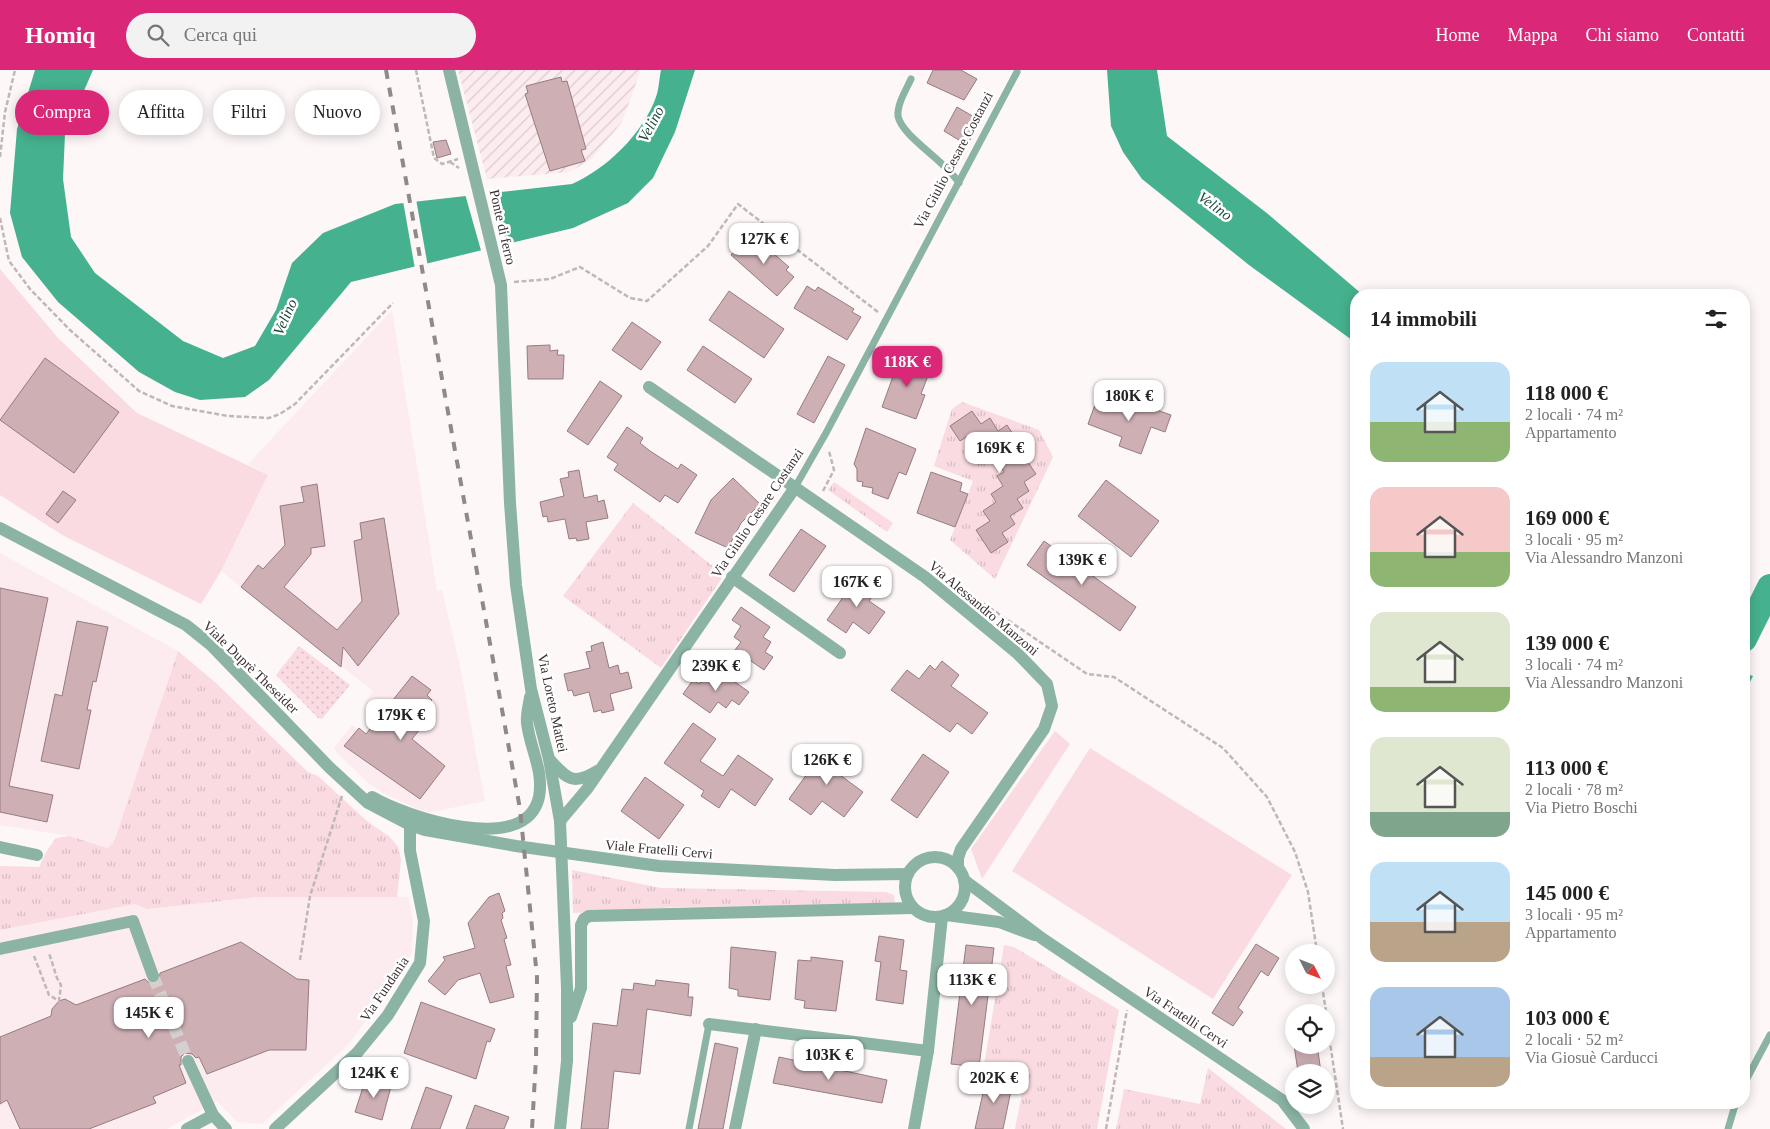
<!DOCTYPE html>
<html lang="it">
<head>
<meta charset="utf-8">
<style>
	:root { --surface:#fff; --page:#f2f2f2; --text:#222; --muted:#767676; --accent:#db2777 }
	body { margin:0; font-family:"Times New Roman",serif; background:var(--page); color:var(--text); height:100vh; display:flex; flex-direction:column; font-size:19px; white-space:nowrap }
	* { box-sizing:border-box; margin:0 }
	p { font-size:16px; color:var(--muted) }
	.icon { flex:none; width:28px; height:28px; fill:none; stroke:currentColor; stroke-width:2; stroke-linecap:round; stroke-linejoin:round }
	.map { position:relative; flex:1; overflow:hidden }
	.details { position:absolute; left:1350px; top:219px; width:400px; height:820px; display:flex; flex-direction:column; background:var(--surface); border-radius:20px; box-shadow:0 2px 12px #0003 }
	.details>* { flex:none }
	.guide { position:absolute; left:15px; top:20px; width:475px; height:45px; display:flex; gap:10px }
	.needle { width:32px; rotate:132deg }
	.tools { position:absolute; left:1285px; top:874px; display:grid; gap:10px }
	.tools a { display:grid; place-items:center; width:50px; height:50px; border-radius:50%; background:var(--surface); box-shadow:0 2px 12px #0003; font-size:25px }
	.price { position:absolute; translate:-50% -42px; padding:0 11px; border-radius:10px; background:#fff; color:#222; font-size:16px; line-height:32px; filter:drop-shadow(0 1px 2px #0008) }
	.price::after { content:''; position:absolute; left:50%; top:30px; width:15px; height:11px; margin-left:-8px; background:inherit; clip-path:polygon(0 0,100% 0,50% 100%) }
	.price.selected { background:var(--accent); color:#fff }
	ul { padding:0; list-style:none }
	li { display:flex; align-items:center; gap:15px; height:125px; padding:0 20px }
	li span { display:grid; place-items:center; flex:none; width:140px; height:100px; border-radius:15px; color:#555 }
	li>.icon { margin-inline-start:auto }
	span .icon { width:60px; height:60px; fill:#fffc; stroke-width:1 }
	li b { font-size:21px }
	h2 { display:flex; justify-content:space-between; align-items:center; height:60px; padding:0 20px; font-size:21px }
	.chip { padding:0 18px; border-radius:22px; background:var(--surface); box-shadow:0 2px 12px #0003; font-size:18px; line-height:45px }
	.chip.selected { background:var(--accent); color:#fff }
	header { display:flex; align-items:center; gap:30px; box-sizing:border-box; height:70px; padding:0 25px; background:var(--accent); color:#fff }
	header strong { font-size:24px }
	nav { display:flex; gap:28px; margin-inline-start:auto; font-size:18px }
	.search { width:350px; height:45px; background:var(--page); display:flex; align-items:center; gap:12px; box-sizing:border-box; padding:0 18px; border-radius:28px; color:var(--muted); font-size:19px }
	.map>svg:first-child { display:block }
	.built { fill:#fdecef }
	.industrial { fill:url(#industrial-furrows) }
	.grass { fill:url(#grass-tufts) }
	.park { fill:#f9dbe1 }
	.garden { fill:url(#garden-dots) }
	.water { fill:#46b18e }
	.pier { fill:#fdf7f8 }
	.lines { fill:none; stroke-linecap:round; stroke-linejoin:round }
	.river { stroke:#46b18e; stroke-width:26 }
	.building { fill:#cdafb4; stroke:#977b80 }
	.minor-tunnel { stroke:#d6cfd0; stroke-width:12; stroke-dasharray:12 6; stroke-linecap:butt }
	.path { stroke:#bfb7b8; stroke-width:2.5; stroke-dasharray:5 2.5; stroke-linecap:butt }
	.service { stroke:#8bb4a4; stroke-width:7 }
	.minor { stroke:#8bb4a4; stroke-width:12 }
	.tertiary { stroke:#8bb4a4; stroke-width:12 }
	.rail { stroke:#91888a; stroke-width:4; stroke-dasharray:9 9; stroke-linecap:butt }
	.labels { text-anchor:middle; stroke-width:5; stroke-linejoin:round; paint-order:stroke }
	.street-label { font-size:14px; fill:#3b2f32; stroke:#fff }
	.water-label { font-size:15px; font-style:italic; fill:#1c493a; stroke:#fff }
</style>
</head>
<body>
<header>
<strong>Homiq</strong>
<div class="search"><svg class="icon" aria-label="search" viewBox="0 0 24 24"><circle cx="10" cy="10" r="6"/><path d="M15 15l6 6"/></svg>Cerca qui</div>
<nav><a>Home</a><a>Mappa</a><a>Chi siamo</a><a>Contatti</a></nav>
</header>
<div class="map">
<svg width="1770" height="1059" viewBox="0 0 1770 1059">
	<defs>
		<pattern id="industrial-furrows" width="10" height="10" patternUnits="userSpaceOnUse" patternTransform="scale(1.25)"><rect width="10" height="10" fill="#fdecef"/><path d="M-1 1l2-2M0 10L10 0M9 11l2-2" fill="none" stroke="#dacbcd"/></pattern>
		<pattern id="grass-tufts" width="24" height="20" patternUnits="userSpaceOnUse" patternTransform="scale(1.25)"><rect width="24" height="20" fill="#f9dbe1"/><path d="M3 7l-1-3M5 7V3M7 7l1-3M15 17l-1-3M17 17v-4M19 17l1-3" fill="none" stroke="#d6bcc2"/></pattern>
		<pattern id="garden-dots" width="8" height="8" patternUnits="userSpaceOnUse" patternTransform="scale(1.25)"><rect width="8" height="8" fill="#f9dbe1"/><path d="M2 2h.1M6 6h.1" fill="none" stroke="#d6bcc2" stroke-width="1.8" stroke-linecap="round"/></pattern>
	</defs>
	<rect width="100%" height="100%" fill="#fdf7f8"/>
	<g class="built">
		<polygon points="392,240 437,521 442,520 460,596 485,731 432,742 417,739 383,723 368,713 336,682 334,678 352,655 366,664 380,647 365,633 373,621 221,501 268,405 248,394"/>
		<polygon points="0,483 178,581 114,772 109,778 69,766 0,755"/>
		<polygon points="310,826 408,827 413,851 412,882 401,904 348,975 262,1054 237,1052 217,1031 167,1059 0,1059 0,860 135,834 147,839 258,827"/>
	</g>
	<polygon class="industrial" points="458,0 641,0 622,52 592,89 569,102 487,109"/>
	<g class="grass">
		<polygon points="962,332 1039,360 1053,387 995,509 950,470 973,411 934,396 952,339"/>
		<polygon points="834,412 893,453 887,462 828,420"/>
		<polygon points="633,433 724,505 661,598 563,526"/>
		<polygon points="178,581 216,613 308,702 318,706 368,752 390,767 398,777 401,790 397,827 258,827 147,839 135,834 0,860 0,796 39,797 46,782 56,768 69,766 108,778 114,772"/>
		<polygon points="572,800 661,818 886,822 894,825 895,835 679,837 573,843"/>
		<polygon points="1004,875 1014,877 1119,940 1097,1059 1015,1059 1026,1003 984,995"/>
		<polygon points="1208,998 1286,1059 1116,1059 1124,1019 1200,1034"/>
	</g>
	<g class="park">
		<polygon points="0,199 58,268 137,343 268,405 221,501 201,534 64,466 0,425"/>
		<polygon points="1055,661 1070,674 982,809 971,779"/>
		<polygon points="1090,678 1292,805 1213,929 1012,801"/>
	</g>
	<polygon class="garden" points="299,576 350,615 322,649 318,648 276,605"/>
	<g class="water">
		<path d="M35,0H93L65,64L63,109L71,167L95,203L183,271L223,288L255,276L276,240L292,193L323,163L395,134L572,114C606,99 643,64 656,27C659,19 659,9 661,0H695L675,62L653,108L628,133L573,158L351,212L269,310L245,327L200,330L175,322L139,302L58,232L22,187L10,143L17,59Z"/>
		<polygon points="1107,0 1157,0 1167,66 1268,144 1363,225 1356,225 1356,273 1249,195 1142,109 1123,82 1111,56"/>
		<polygon points="1744,603 1753,606 1744,624"/>
	</g>
	<g class="pier">
		<polygon points="492,121 508,178 482,184 465,124"/>
		<polygon points="416,129 428,197 415,199 403,131"/>
	</g>
	<g class="lines">
		<polyline class="river" points="1744,569 1770,517"/>
	</g>
	<g class="building">
		<polygon points="933,0 961,0 977,9 964,30 927,13"/>
		<polygon points="561,7 562,12 567,11 586,79 581,80 585,91 550,101 525,24 528,23 526,16"/>
		<polygon points="957,37 981,51 967,75 944,61"/>
		<polygon points="446,70 451,84 437,88 433,72"/>
		<polygon points="746,168 753,173 757,169 789,197 786,200 794,207 777,226 731,185"/>
		<polygon points="807,216 815,221 818,217 854,239 852,242 861,247 847,270 794,238"/>
		<polygon points="729,221 784,259 764,288 709,250"/>
		<polygon points="632,252 661,272 641,300 612,280"/>
		<polygon points="550,275 550,281 558,280 557,285 564,285 563,309 528,309 527,276"/>
		<polygon points="703,276 752,309 735,333 687,300"/>
		<polygon points="828,286 845,295 814,353 797,344"/>
		<polygon points="900,287 931,298 921,324 925,325 916,349 882,337"/>
		<polygon points="45,288 119,342 74,403 0,350"/>
		<polygon points="600,311 622,326 588,375 567,361"/>
		<polygon points="1097,329 1131,341 1135,329 1152,335 1151,338 1171,345 1165,362 1151,357 1141,384 1119,376 1122,367 1088,354"/>
		<polygon points="972,341 981,354 990,348 998,361 1007,355 1020,375 1025,362 1034,377 1023,385 1036,404 1024,412 1029,421 1017,429 1023,438 1010,446 1015,454 1002,463 1008,472 991,483 976,460 990,451 983,441 996,432 991,424 1003,416 997,406 1004,402 985,373 976,379 968,366 960,371 950,356"/>
		<polygon points="627,357 643,368 640,373 650,381 678,399 681,394 697,405 678,433 665,425 660,432 614,400 618,394 607,387"/>
		<polygon points="866,358 916,379 906,405 899,402 888,429 872,423 873,418 862,416 863,412 857,411 857,399 854,394"/>
		<polygon points="579,400 584,428 597,425 598,432 604,430 608,448 586,452 589,469 577,471 576,468 569,469 565,449 548,452 547,446 543,447 540,432 564,426 560,409 569,407 568,402"/>
		<polygon points="931,402 962,413 960,421 968,424 955,457 917,443"/>
		<polygon points="733,408 760,434 741,453 728,478 695,463 711,430"/>
		<polygon points="1106,410 1159,451 1131,487 1078,446"/>
		<polygon points="317,414 325,476 311,478 311,484 284,517 337,560 362,531 354,471 362,469 360,453 384,448 399,544 358,596 343,577 341,597 241,517 258,495 263,499 285,475 280,436 304,432 301,417"/>
		<polygon points="63,421 76,430 58,453 46,444"/>
		<polygon points="801,459 826,476 794,522 769,505"/>
		<polygon points="1044,471 1136,537 1120,561 1027,495"/>
		<polygon points="858,506 877,520 869,531 885,542 869,564 853,552 846,563 827,550"/>
		<polygon points="0,518 48,528 9,716 53,725 47,752 0,742"/>
		<polygon points="741,537 770,557 763,567 771,572 765,582 773,587 764,600 735,580 741,572 734,567 741,556 732,550"/>
		<polygon points="77,551 108,557 96,612 93,611 87,640 91,640 79,699 41,691 55,624 62,626"/>
		<polygon points="603,572 609,598 618,595 620,604 628,602 632,618 610,624 614,640 602,643 601,640 594,642 589,622 574,626 572,620 568,621 564,604 590,598 586,582 592,581 591,576"/>
		<polygon points="942,591 959,605 951,616 988,643 972,664 957,653 950,662 891,620 907,600 919,609 930,595 935,600"/>
		<polygon points="721,602 749,622 739,635 732,630 726,638 718,632 710,643 683,624 693,610 699,614 706,605 715,611"/>
		<polygon points="412,606 431,620 427,625 432,630 427,636 434,642 412,669 445,696 420,729 344,676 359,658 366,664"/>
		<polygon points="693,653 716,669 700,691 723,706 738,685 773,709 755,736 731,719 719,738 701,726 704,721 664,693"/>
		<polygon points="827,676 849,692 840,705 863,722 844,747 822,731 811,745 789,729"/>
		<polygon points="923,684 949,702 917,748 891,730"/>
		<polygon points="645,707 684,735 659,769 621,741"/>
		<polygon points="499,823 505,841 502,843 503,848 501,850 507,868 504,869 511,895 506,896 514,927 490,933 480,903 458,910 445,925 428,911 445,890 443,887 475,878 468,853 489,827"/>
		<polygon points="879,866 904,870 900,900 907,901 903,934 876,930 881,892 875,891"/>
		<polygon points="241,872 297,909 309,910 306,980 269,980 207,1004 199,987 196,988 192,984 185,983 181,987 181,995 179,995 186,1013 153,1027 156,1033 89,1059 20,1059 7,1030 0,1034 0,967 51,946 52,939 59,931 65,929 76,935 145,909 148,912 155,914 159,911 160,903"/>
		<polygon points="1256,874 1279,888 1268,906 1261,901 1238,938 1243,942 1233,956 1212,943"/>
		<polygon points="966,875 994,878 979,997 951,994"/>
		<polygon points="731,877 776,882 770,930 738,926 738,920 729,918"/>
		<polygon points="811,887 843,891 836,941 804,938 805,931 795,929 798,890 811,891"/>
		<polygon points="656,910 689,914 688,927 693,927 691,946 647,939 640,1004 614,1001 608,1059 581,1059 593,953 617,956 622,919 633,920 634,913 655,916"/>
		<polygon points="421,932 495,959 490,972 487,971 476,1009 404,983"/>
		<polygon points="715,973 738,978 723,1059 698,1059"/>
		<polygon points="1294,975 1317,975 1321,1002 1298,1002"/>
		<polygon points="779,987 887,1010 882,1033 773,1013"/>
		<polygon points="987,1005 1013,1011 1003,1059 975,1059"/>
		<polygon points="376,1009 392,1013 382,1050 355,1042 365,1011 374,1014"/>
		<polygon points="426,1017 452,1026 440,1059 411,1059"/>
		<polygon points="475,1035 509,1047 504,1059 466,1059"/>
	</g>
	<g class="lines">
		<polyline class="minor-tunnel" points="153,906 188,991"/>
		<g class="path">
			<polyline points="416,0 434,88 442,94 458,89"/>
			<polyline points="0,87 5,42 15,0"/>
			<polyline points="450,92 459,98"/>
			<polyline points="0,148 9,191 30,219 70,260 139,321 172,336 228,346 269,348 280,344 295,334 393,233"/>
			<polyline points="514,212 550,209 580,197 630,228 647,231 708,176 738,134 878,242"/>
			<polyline points="823,421 834,400 829,381"/>
			<polyline points="971,525 1087,604 1114,607 1223,678 1267,727 1295,782 1308,822 1317,882"/>
			<polyline points="34,886 49,925 59,931 61,915 57,908 49,883"/>
			<polyline points="300,890 310,826 342,726"/>
			<polyline points="1322,915 1326,942"/>
			<polyline points="1326,946 1343,1059"/>
			<polyline points="1106,1059 1127,940"/>
		</g>
		<g class="service">
			<path d="M911,9C906,20 897,34 898,46C902,67 946,91 959,113"/>
			<polyline points="794,419 826,363 1017,2"/>
			<polyline points="1744,1014 1770,965"/>
			<polyline points="689,1059 709,954"/>
			<polyline points="1728,1059 1736,1032"/>
		</g>
		<g class="minor">
			<polyline points="649,317 925,507 1017,583 1047,614 1052,636 1044,659 961,779 958,788 958,798"/>
			<polyline points="732,507 840,583"/>
			<path d="M549,689C567,709 573,716 597,701"/>
			<polyline points="560,751 587,719 794,419"/>
			<polyline points="0,777 37,785"/>
			<polyline points="0,879 133,851 153,906"/>
			<polyline points="709,954 928,981"/>
			<polyline points="188,991 213,1045 226,1059"/>
			<polyline points="187,1059 213,1045"/>
			<polyline points="275,1059 357,983 388,945 420,893 424,851 410,781 410,755"/>
			<polyline points="735,1059 756,959"/>
			<polyline points="914,1059 928,981 942,847"/>
		</g>
		<g class="tertiary">
			<polyline points="449,0 501,215 510,433 516,515 531,619 549,689 560,751 567,918 567,991 560,1059"/>
			<polyline points="0,458 186,555 211,575 329,697 368,733 410,755 425,760 516,776 659,796 835,805 908,804"/>
			<path d="M372,727C406,747 526,787 539,727C544,700 530,679 527,653C526,645 529,635 530,627"/>
			<circle cx="935" cy="817" r="30"/>
			<polyline points="964,810 1043,869 1282,1030 1304,1059"/>
			<polyline points="946,845 999,852 1034,865"/>
			<polyline points="571,947 581,918 581,855 584,849 589,846 913,838"/>
		</g>
		<polyline class="rail" points="386,0 520,739 537,907 536,988 532,1059"/>
	</g>
	<g class="labels">
		<g class="street-label">
			<text transform="translate(953 90) rotate(-62)" y="5">Via Giulio Cesare Costanzi</text>
			<text transform="translate(503 157) rotate(77)" y="5">Ponte di ferro</text>
			<text transform="translate(757 443) rotate(-56)" y="5">Via Giulio Cesare Costanzi</text>
			<text transform="translate(984 538) rotate(40)" y="5">Via Alessandro Manzoni</text>
			<text transform="translate(251 597) rotate(44)" y="5">Viale Duprè Theseider</text>
			<text transform="translate(553 633) rotate(78)" y="5">Via Loreto Mattei</text>
			<text transform="translate(659 779) rotate(5)" y="5">Viale Fratelli Cervi</text>
			<text transform="translate(384 919) rotate(-56)" y="5">Via Fundania</text>
			<text transform="translate(1186 947) rotate(34)" y="5">Via Fratelli Cervi</text>
		</g>
		<g class="water-label">
			<text transform="translate(651 54) rotate(-62)" y="5">Velino</text>
			<text transform="translate(1215 136) rotate(36)" y="5">Velino</text>
			<text transform="translate(285 247) rotate(-66)" y="5">Velino</text>
		</g>
	</g>
</svg>
<div class="tools">
<a><svg class="needle" viewBox="-14 -14 28 28"><path d="M0-13l5 13h-10z" fill="#e53935"/><path d="M0 13l5-13h-10z" fill="#767676"/></svg></a>
<a><svg class="icon" aria-label="locate" viewBox="0 0 24 24"><circle cx="12" cy="12" r="6"/><path d="M12 2v4M12 18v4M2 12h4M18 12h4"/></svg></a>
<a><svg class="icon" aria-label="layers" viewBox="0 0 24 24"><path d="M12 4l9 5-9 5-9-5zM3 14l9 5 9-5"/></svg></a>
</div>
<b class="price" style="left:764px;top:195px">127K €</b>
<b class="price selected" style="left:907px;top:318px">118K €</b>
<b class="price" style="left:1129px;top:352px">180K €</b>
<b class="price" style="left:1000px;top:404px">169K €</b>
<b class="price" style="left:1082px;top:516px">139K €</b>
<b class="price" style="left:857px;top:538px">167K €</b>
<b class="price" style="left:716px;top:622px">239K €</b>
<b class="price" style="left:401px;top:671px">179K €</b>
<b class="price" style="left:827px;top:716px">126K €</b>
<b class="price" style="left:972px;top:936px">113K €</b>
<b class="price" style="left:149px;top:969px">145K €</b>
<b class="price" style="left:829px;top:1011px">103K €</b>
<b class="price" style="left:374px;top:1029px">124K €</b>
<b class="price" style="left:994px;top:1034px">202K €</b>
<div class="guide">
<a class="chip selected">Compra</a>
<a class="chip">Affitta</a>
<a class="chip">Filtri</a>
<a class="chip">Nuovo</a>
</div>
<section class="details">
<h2>14 immobili<svg class="icon" aria-label="filters" viewBox="0 0 24 24"><path d="M4 7h16M4 17h16"/><circle cx="9" cy="7" r="2"/><circle cx="15" cy="17" r="2"/></svg></h2>
<ul>
<li><span style="background:linear-gradient(#bfe0f5 60%,#8fb573 0)"><svg class="icon" aria-label="home" viewBox="0 0 24 24"><path d="M3 11l9-7 9 7M6 9v11h12V9"/></svg></span><div><b>118 000 €</b><p>2 locali · 74 m²</p><p>Appartamento</p></div></li>
<li><span style="background:linear-gradient(#f6c9c9 65%,#8fb573 0)"><svg class="icon" aria-label="home" viewBox="0 0 24 24"><path d="M3 11l9-7 9 7M6 9v11h12V9"/></svg></span><div><b>169 000 €</b><p>3 locali · 95 m²</p><p>Via Alessandro Manzoni</p></div></li>
<li><span style="background:linear-gradient(#dfe7d0 75%,#8fb573 0)"><svg class="icon" aria-label="home" viewBox="0 0 24 24"><path d="M3 11l9-7 9 7M6 9v11h12V9"/></svg></span><div><b>139 000 €</b><p>3 locali · 74 m²</p><p>Via Alessandro Manzoni</p></div></li>
<li><span style="background:linear-gradient(#dfe7d0 75%,#7fa58c 0)"><svg class="icon" aria-label="home" viewBox="0 0 24 24"><path d="M3 11l9-7 9 7M6 9v11h12V9"/></svg></span><div><b>113 000 €</b><p>2 locali · 78 m²</p><p>Via Pietro Boschi</p></div></li>
<li><span style="background:linear-gradient(#bfe0f5 60%,#b9a48a 0)"><svg class="icon" aria-label="home" viewBox="0 0 24 24"><path d="M3 11l9-7 9 7M6 9v11h12V9"/></svg></span><div><b>145 000 €</b><p>3 locali · 95 m²</p><p>Appartamento</p></div></li>
<li><span style="background:linear-gradient(#a9c7e8 70%,#b9a48a 0)"><svg class="icon" aria-label="home" viewBox="0 0 24 24"><path d="M3 11l9-7 9 7M6 9v11h12V9"/></svg></span><div><b>103 000 €</b><p>2 locali · 52 m²</p><p>Via Giosuè Carducci</p></div></li>
</ul>
</section>
</div>
</body>
</html>
